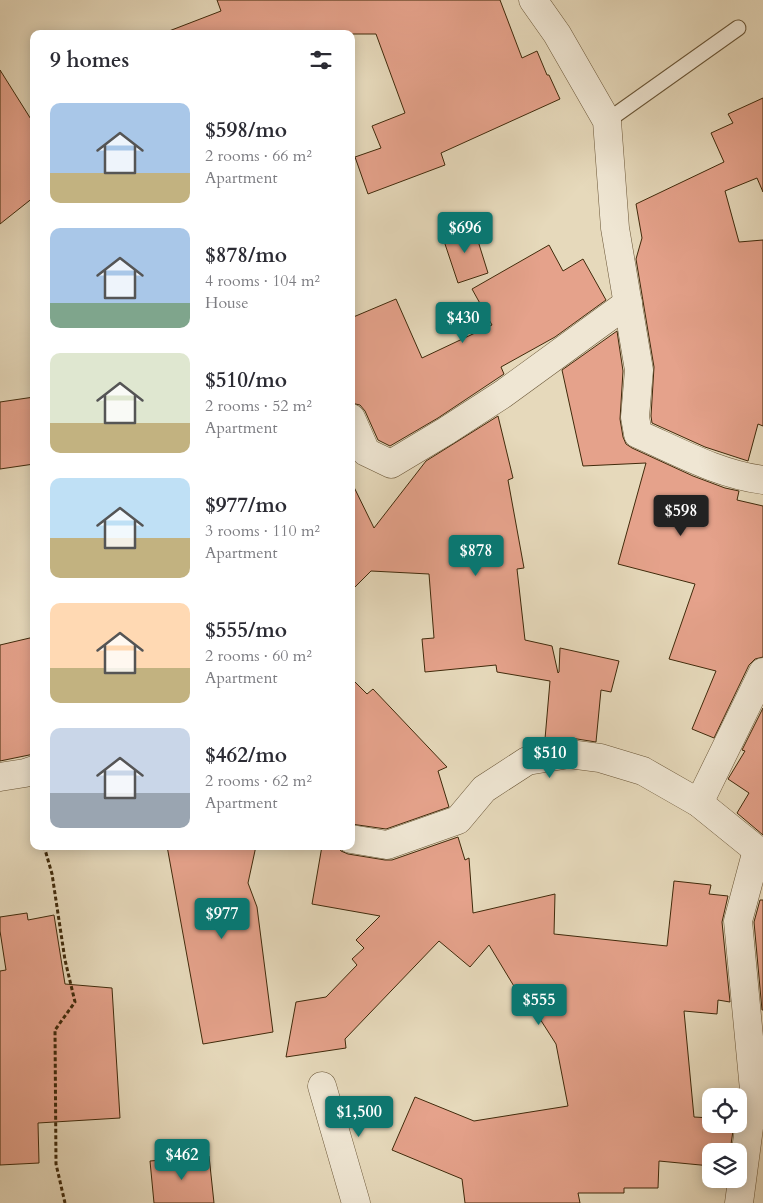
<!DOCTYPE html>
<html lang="en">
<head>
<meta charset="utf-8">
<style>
	:root { --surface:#fff; --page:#f2f2f3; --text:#2b2b33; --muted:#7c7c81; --accent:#0f766e }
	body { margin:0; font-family:Cardo,serif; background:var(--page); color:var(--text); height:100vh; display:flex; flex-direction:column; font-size:19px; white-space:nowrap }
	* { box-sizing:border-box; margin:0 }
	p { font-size:16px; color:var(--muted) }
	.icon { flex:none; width:28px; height:28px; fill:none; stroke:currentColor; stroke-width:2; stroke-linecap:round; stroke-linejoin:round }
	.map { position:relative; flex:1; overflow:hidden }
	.sheet { position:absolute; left:30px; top:30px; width:325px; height:820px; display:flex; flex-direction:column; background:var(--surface); border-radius:10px; box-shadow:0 2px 12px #0003 }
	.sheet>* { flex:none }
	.fabs { position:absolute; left:702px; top:1088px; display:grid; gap:10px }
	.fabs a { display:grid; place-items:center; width:45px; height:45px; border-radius:10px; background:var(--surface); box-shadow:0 2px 12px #0003; font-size:25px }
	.price { position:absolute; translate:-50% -42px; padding:0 11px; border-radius:5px; background:var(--accent); color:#fff; font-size:16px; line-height:32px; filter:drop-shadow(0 1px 2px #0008) }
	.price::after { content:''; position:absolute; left:50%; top:30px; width:15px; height:11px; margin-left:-8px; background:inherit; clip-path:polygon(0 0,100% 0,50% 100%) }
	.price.selected { background:#222; color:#fff }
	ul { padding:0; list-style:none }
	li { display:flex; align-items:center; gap:15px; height:125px; padding:0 20px }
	li span { display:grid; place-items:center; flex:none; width:140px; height:100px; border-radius:10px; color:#555 }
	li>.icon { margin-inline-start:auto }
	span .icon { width:60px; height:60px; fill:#fffc; stroke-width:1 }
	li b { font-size:21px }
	h2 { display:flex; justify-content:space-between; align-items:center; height:60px; padding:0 20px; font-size:21px }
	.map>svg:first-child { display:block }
	.building { fill:#e5a28b; stroke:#402a0b }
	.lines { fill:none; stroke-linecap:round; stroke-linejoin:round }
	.lane-casing { stroke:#6a5637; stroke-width:17 }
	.street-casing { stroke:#6a5637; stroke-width:29 }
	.path { stroke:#402a0b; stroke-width:3; stroke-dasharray:4 2.5; stroke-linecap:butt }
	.lane { stroke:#efe6d3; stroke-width:15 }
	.street { stroke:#efe6d3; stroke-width:28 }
</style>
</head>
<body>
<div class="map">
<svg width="763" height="1203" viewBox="0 0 763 1203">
	<rect width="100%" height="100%" fill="#e6d9bb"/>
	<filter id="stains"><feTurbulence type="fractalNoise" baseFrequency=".004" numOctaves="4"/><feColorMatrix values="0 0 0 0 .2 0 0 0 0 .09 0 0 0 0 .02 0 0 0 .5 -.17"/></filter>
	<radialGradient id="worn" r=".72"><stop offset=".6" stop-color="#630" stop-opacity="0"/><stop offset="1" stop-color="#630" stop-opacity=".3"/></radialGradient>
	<g class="building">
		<polygon points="217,0 500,0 522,58 537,51 547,75 549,75 560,99 441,153 445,165 368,194 355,157 381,148 372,126 405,113 376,34 169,34 169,31 221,11"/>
		<polygon points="0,70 34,124 34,197 0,224"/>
		<polygon points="763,98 763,192 757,178 725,191 739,242 763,240 763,426 758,424 748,461 705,447 652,423 651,416 654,367 636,259 642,238 636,204 724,162 711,133 733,123 728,114"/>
		<polygon points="473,225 488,273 458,283 442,235"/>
		<polygon points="549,245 563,271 583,259 606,300 555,337 501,367 504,374 438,418 390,446 378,440 365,411 360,405 351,403 351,318 396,299 422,358 492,325 472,289"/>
		<polygon points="617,331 623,371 620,419 623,437 626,444 632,448 693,476 725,488 739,491 737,500 763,506 763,657 755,659 749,665 714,738 692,729 716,671 669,659 695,584 618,564 646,463 583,466 562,370"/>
		<polygon points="34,397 34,464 0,469 0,402"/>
		<polygon points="498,416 513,478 508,480 524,568 517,569 525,640 552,646 558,673 559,672 560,648 619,661 611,692 601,690 596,742 571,738 556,740 545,739 550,681 497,672 496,665 425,672 422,639 434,638 429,574 371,571 351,591 351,481 374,528 426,461"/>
		<polygon points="34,637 34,754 0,761 0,645"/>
		<polygon points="351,678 367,694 373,689 447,767 438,771 449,807 386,829 351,824"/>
		<polygon points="763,708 763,835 737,813 749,793 728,779 745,751 742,750"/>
		<polygon points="458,837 465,860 469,858 473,913 555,894 554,934 667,946 674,881 711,885 709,894 728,896 722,922 730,1002 718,1000 717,1014 684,1011 694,1117 711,1118 711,1124 734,1124 730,1151 711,1151 711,1166 659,1161 658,1188 624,1188 624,1193 578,1193 580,1203 465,1203 462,1179 392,1150 415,1097 474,1121 568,1106 556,1044 533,1008 529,1011 489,945 470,967 439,941 345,1039 346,1048 286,1057 296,1002 326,997 357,965 352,959 364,948 356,940 380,916 312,904 322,846 338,846 341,851 348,854 385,860 392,860"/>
		<polygon points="167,846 256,846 248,883 257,907 273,1032 203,1044"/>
		<polygon points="760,900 763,900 763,1010 762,1010 754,922"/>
		<polygon points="27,913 28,920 54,915 65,984 112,988 120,1118 38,1123 39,1163 0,1165 0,971 6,970 0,931 0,917"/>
		<polygon points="209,1156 214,1203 154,1203 150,1161"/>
	</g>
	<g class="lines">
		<g class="lane-casing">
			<polyline id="lane" points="607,121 738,28"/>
		</g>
		<g class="street-casing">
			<g id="street">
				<path d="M533,0L557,34L607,121L615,228L639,370L635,417L638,434C679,452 718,474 763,480"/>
				<polyline points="351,418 366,452 391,464 446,431 503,394 628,303"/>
				<polyline points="0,777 25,773 34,770"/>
				<polyline points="699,803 763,672"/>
				<polyline points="351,839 387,845 458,820 484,789 527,761 569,754 600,758 643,771 699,803 757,850 763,854"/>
				<polyline points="322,1086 356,1203"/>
				<polyline points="739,1203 754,1090 738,921 757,850"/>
			</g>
		</g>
		<polyline class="path" points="44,846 52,874 65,960 75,1002 55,1030 56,1164 65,1203"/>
		<use href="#lane" class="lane"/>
		<use href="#street" class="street"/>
	</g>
	<rect width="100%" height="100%" filter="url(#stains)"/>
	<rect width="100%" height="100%" fill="url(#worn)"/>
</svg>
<div class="fabs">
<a><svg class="icon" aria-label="locate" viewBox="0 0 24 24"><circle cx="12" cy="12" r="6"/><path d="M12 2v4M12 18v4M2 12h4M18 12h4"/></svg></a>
<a><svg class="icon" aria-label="layers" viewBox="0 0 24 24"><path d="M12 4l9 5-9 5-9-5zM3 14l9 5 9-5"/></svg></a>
</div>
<b class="price" style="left:465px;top:254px">$696</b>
<b class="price" style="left:463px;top:344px">$430</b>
<b class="price selected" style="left:681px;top:537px">$598</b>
<b class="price" style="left:476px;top:577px">$878</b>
<b class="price" style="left:550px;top:779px">$510</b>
<b class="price" style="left:222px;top:940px">$977</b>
<b class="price" style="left:539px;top:1026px">$555</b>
<b class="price" style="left:359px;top:1138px">$1,500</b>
<b class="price" style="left:182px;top:1181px">$462</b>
<section class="sheet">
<h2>9 homes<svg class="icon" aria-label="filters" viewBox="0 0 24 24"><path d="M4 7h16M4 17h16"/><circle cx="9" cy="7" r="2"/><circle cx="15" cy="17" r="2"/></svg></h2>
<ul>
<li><span style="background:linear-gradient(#a9c7e8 70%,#c2b280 0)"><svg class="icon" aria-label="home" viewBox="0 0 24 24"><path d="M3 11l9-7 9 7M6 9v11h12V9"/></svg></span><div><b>$598/mo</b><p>2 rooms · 66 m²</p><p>Apartment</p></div></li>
<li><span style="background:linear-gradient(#a9c7e8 75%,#7fa58c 0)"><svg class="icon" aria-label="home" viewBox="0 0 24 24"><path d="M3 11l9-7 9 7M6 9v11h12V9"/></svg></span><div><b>$878/mo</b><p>4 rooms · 104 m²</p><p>House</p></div></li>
<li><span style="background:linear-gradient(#dfe7d0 70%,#c2b280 0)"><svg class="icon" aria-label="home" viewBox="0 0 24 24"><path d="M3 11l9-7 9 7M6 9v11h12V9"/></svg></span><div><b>$510/mo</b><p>2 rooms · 52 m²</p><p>Apartment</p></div></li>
<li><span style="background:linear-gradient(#bfe0f5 60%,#c2b280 0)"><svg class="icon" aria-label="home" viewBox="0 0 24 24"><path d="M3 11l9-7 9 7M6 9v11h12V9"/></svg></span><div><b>$977/mo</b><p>3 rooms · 110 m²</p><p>Apartment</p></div></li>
<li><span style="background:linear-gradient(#ffd9b3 65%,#c2b280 0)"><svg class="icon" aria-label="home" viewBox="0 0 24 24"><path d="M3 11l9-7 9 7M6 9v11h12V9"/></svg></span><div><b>$555/mo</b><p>2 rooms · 60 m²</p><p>Apartment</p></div></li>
<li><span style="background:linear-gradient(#c9d6e8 65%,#9aa5b1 0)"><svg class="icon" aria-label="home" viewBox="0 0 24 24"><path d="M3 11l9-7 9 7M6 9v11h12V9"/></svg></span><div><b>$462/mo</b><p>2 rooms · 62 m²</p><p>Apartment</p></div></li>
</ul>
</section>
</div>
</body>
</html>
